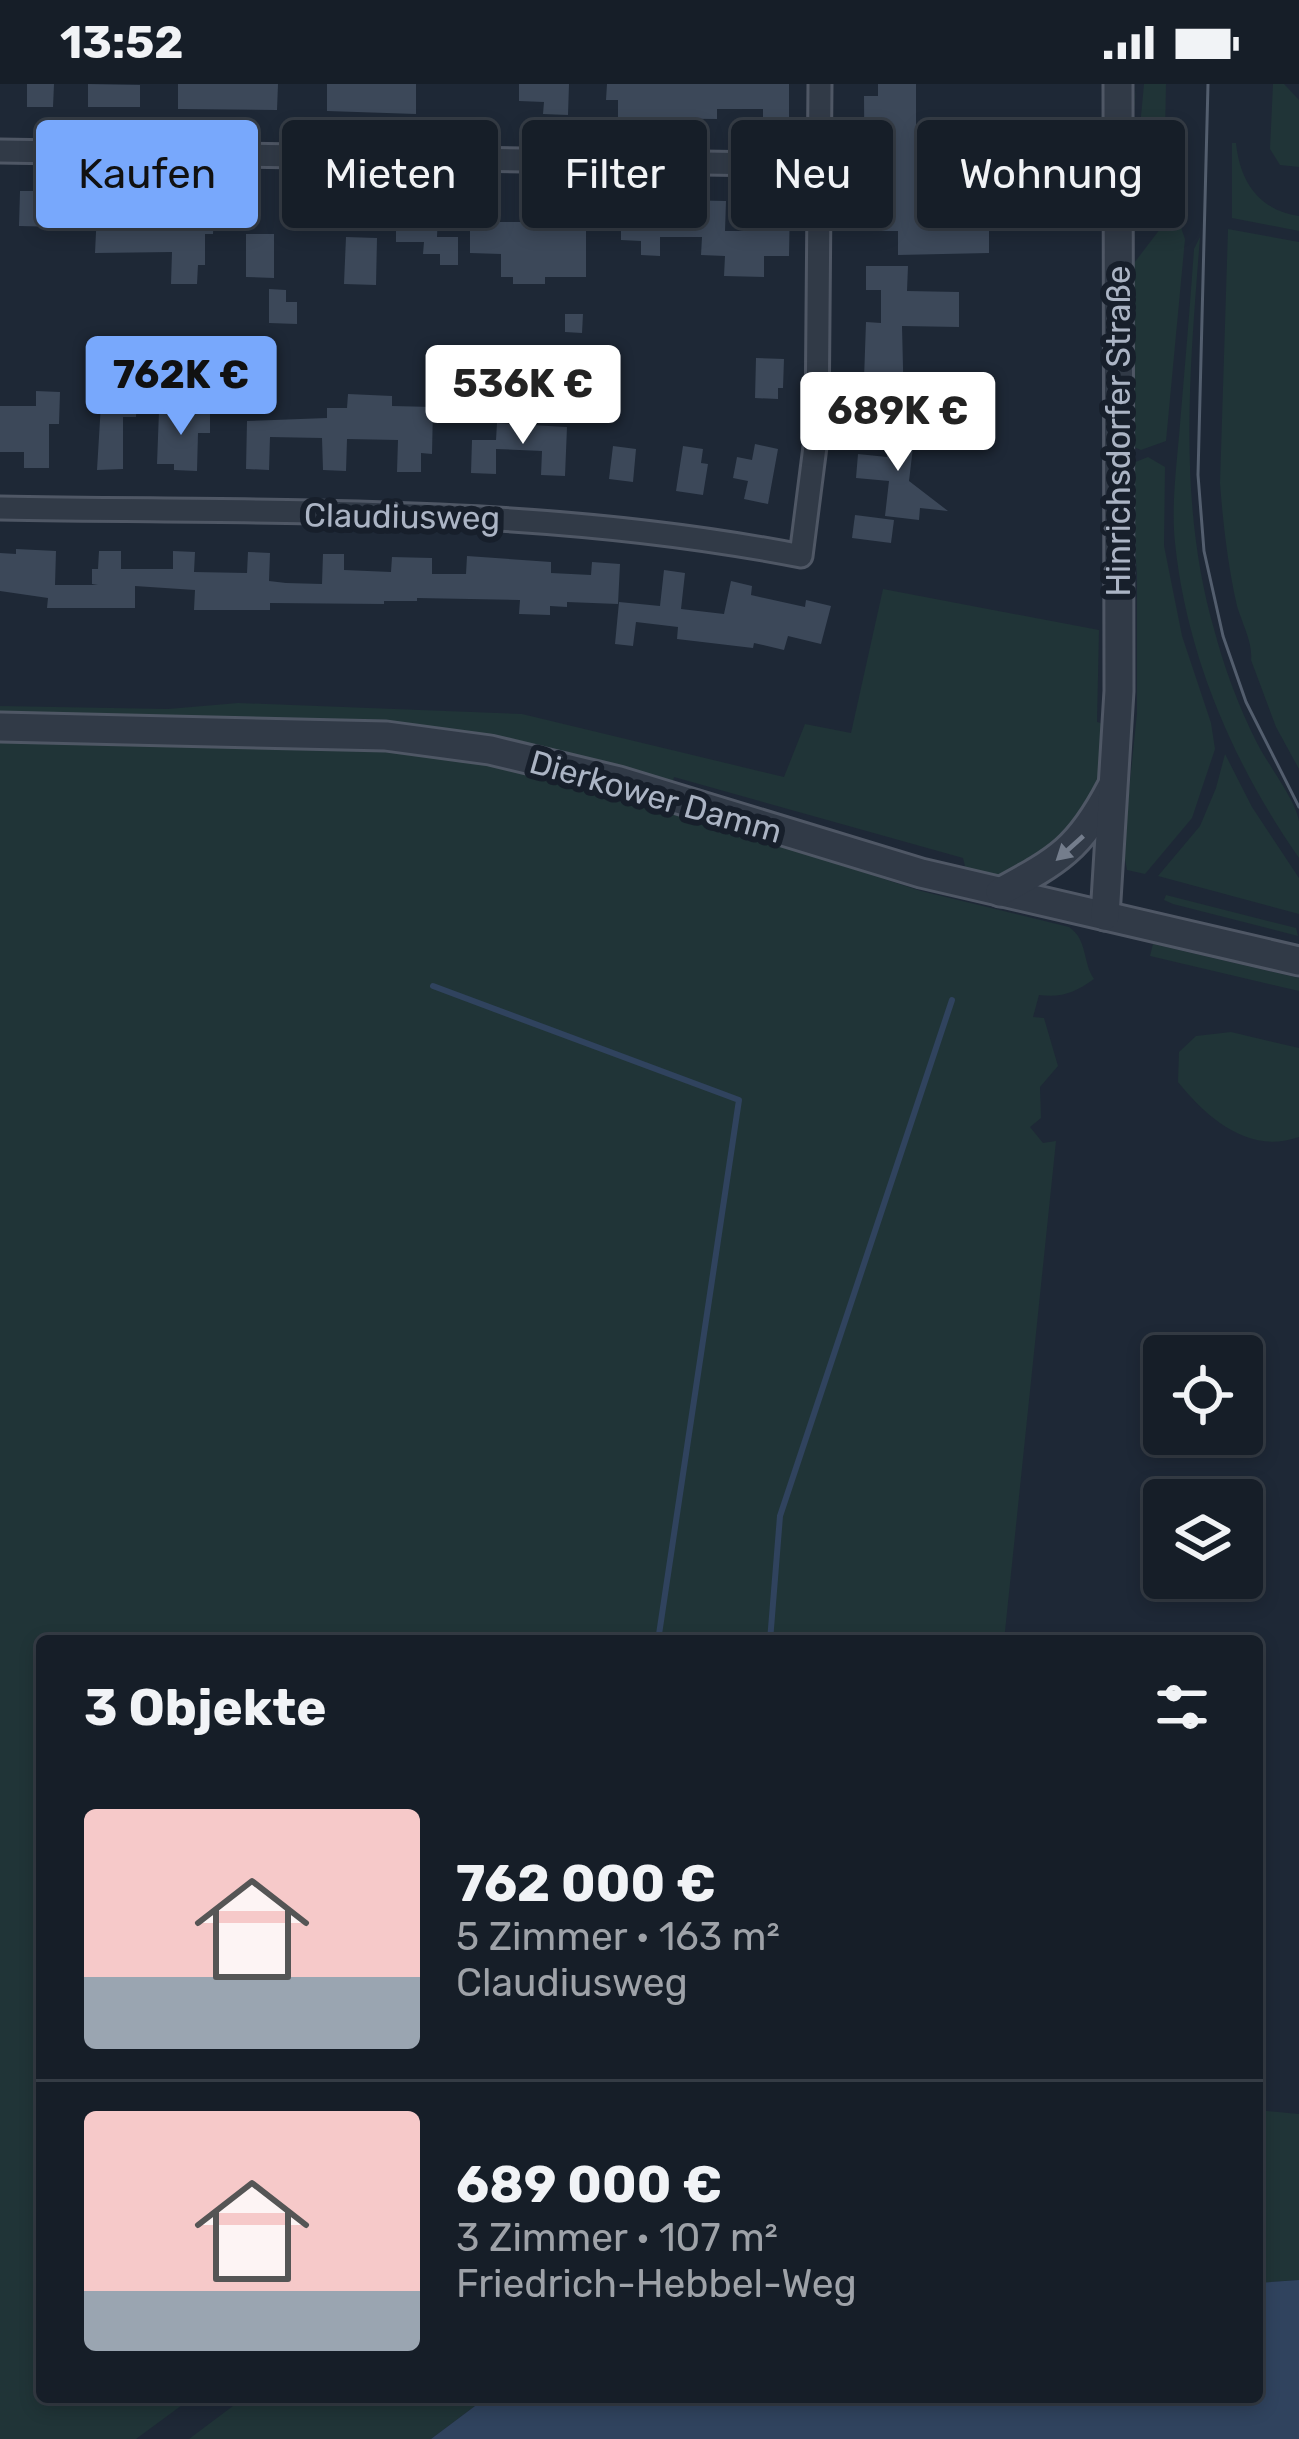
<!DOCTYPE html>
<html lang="de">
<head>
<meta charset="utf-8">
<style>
	:root { --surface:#161e28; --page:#1f2730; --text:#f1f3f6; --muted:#9ea2a8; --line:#353c45; --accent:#78a8fc }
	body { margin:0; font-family:Rubik,sans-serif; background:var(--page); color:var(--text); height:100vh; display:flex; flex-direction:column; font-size:45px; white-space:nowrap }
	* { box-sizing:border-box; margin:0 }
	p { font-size:39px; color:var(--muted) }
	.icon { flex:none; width:66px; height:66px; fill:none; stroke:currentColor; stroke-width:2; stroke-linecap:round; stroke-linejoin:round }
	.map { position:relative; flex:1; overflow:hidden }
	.details { position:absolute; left:36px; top:1551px; width:1227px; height:768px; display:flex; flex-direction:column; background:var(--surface); border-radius:12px; box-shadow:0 6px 18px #0003,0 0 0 3px var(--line) }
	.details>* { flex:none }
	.banner { position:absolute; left:36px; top:36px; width:1227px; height:108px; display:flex; gap:24px }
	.buttons { position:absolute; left:1143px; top:1251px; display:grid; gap:24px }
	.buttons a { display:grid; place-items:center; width:120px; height:120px; border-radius:12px; background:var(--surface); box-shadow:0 6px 18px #0003,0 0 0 3px var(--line); font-size:60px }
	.price { position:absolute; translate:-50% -102px; padding:0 27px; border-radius:12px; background:#fff; color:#222; font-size:39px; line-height:78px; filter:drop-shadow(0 3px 6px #0008) }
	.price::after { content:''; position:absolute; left:50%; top:72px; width:36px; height:27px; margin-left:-18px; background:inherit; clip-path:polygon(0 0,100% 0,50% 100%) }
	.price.active { background:var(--accent); color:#111 }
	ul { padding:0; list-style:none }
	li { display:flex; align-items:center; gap:36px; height:300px; padding:0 48px }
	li+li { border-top:3px solid var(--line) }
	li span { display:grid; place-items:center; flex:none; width:336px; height:240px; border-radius:12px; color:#555 }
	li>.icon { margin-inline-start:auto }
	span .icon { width:144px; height:144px; fill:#fffc; stroke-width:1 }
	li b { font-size:51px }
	h2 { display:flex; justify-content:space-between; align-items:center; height:144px; padding:0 48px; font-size:51px }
	.chip { padding:0 42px; border-radius:12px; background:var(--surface); box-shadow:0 6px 18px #0003,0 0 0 3px var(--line); font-size:42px; line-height:108px }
	.chip.active { background:var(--accent); color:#111 }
	.status { display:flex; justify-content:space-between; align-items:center; height:84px; padding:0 60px; background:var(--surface); direction:ltr }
	.status svg { height:33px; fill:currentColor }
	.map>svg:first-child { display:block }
	.green { fill:#203437 }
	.water { fill:#30435e }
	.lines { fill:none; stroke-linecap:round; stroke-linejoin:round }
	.stream { stroke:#30435e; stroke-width:6 }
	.building { fill:#3c4859 }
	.minor-casing { stroke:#4f5765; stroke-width:27 }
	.tertiary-casing { stroke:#4f5765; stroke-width:33 }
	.minor { stroke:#313a47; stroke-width:21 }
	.tertiary { stroke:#313a47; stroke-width:27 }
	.tram { stroke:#535e6e; stroke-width:3 }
	.oneway { fill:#747d8c }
	.labels { text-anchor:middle; stroke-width:12; stroke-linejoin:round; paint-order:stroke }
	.street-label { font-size:33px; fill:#abb4c4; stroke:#171f2b }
</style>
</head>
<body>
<div class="status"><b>13:52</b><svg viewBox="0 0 49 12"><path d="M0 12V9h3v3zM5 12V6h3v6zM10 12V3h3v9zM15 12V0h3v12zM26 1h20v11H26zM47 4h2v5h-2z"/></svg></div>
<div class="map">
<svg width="1299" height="2355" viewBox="0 0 1299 2355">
	<rect width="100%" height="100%" fill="#1e2836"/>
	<g class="green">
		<polygon points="1137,0 1130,58 1153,123 1130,147 1128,58"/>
		<polygon points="1144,0 1166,0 1164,99 1158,115 1138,64"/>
		<polygon points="1273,0 1284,0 1299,16 1299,83 1280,81 1270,65"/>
		<path d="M1232,59H1236C1240,98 1259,126 1299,132V147L1232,134Z"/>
		<polygon points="1170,132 1180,141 1185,155 1166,357 1141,366 1129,361 1128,187"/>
		<path d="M1228,145L1299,158V685L1276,643L1251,576C1253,559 1242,539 1237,522C1228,482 1223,440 1220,399Z"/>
		<path d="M1200,153C1190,284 1177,416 1214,545C1224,583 1238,621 1256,657C1266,678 1296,716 1299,737C1299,749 1299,762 1299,774C1234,681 1187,573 1175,459C1171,420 1177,379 1180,340C1185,281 1190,223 1194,165Z"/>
		<polygon points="1148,373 1165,383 1164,462 1182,552 1211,639 1215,665 1192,734 1145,790 1127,786 1123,765 1137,629 1137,490 1128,381"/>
		<path d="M883,505L1099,546L1097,638L1107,641L1099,712L1088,737L1023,786L997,791L966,786L963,774L674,693L665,724L921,807L1069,843C1088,856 1082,877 1094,895C1076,908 1062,914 1039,911L1033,933L1044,934L1058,982L1040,1003L1041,1034L1030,1043L1043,1059L1056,1057L1004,1557H42V2313H193L136,2355H0V622L168,625L238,619L522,630L784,693L805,640L851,649Z"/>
		<polygon points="1225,670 1252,723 1299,794 1299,830 1158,792 1200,742 1216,704"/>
		<polygon points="1166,811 1296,844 1298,852 1173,820 1164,816"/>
		<polygon points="1153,860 1299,894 1299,907 1150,872"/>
		<path d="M1231,948L1299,964V1053C1249,1071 1207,1034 1178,998L1179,968L1196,952Z"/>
		<polygon points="1257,2026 1299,2030 1299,2196 1257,2199"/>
		<polygon points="245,2313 487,2313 431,2355 189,2355"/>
	</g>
	<polygon class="water" points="1299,2196 1299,2355 431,2355 487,2313 1257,2313 1257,2199"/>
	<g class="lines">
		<g class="stream">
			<polyline points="433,902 739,1016 658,1557"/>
			<polyline points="770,1557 780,1432 952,916"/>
		</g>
	</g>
	<g class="building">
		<polygon points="27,0 54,0 53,23 27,23"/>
		<polygon points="88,0 140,1 140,23 88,23"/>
		<polygon points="178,0 278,0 277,26 178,25"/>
		<polygon points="327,0 416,0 416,30 327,27"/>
		<polygon points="519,0 569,0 568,31 543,30 544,18 519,17"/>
		<polygon points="607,0 789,0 789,36 763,36 763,25 717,25 717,35 618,34 618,16 606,16"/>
		<polygon points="878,0 916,0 916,55 952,55 952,96 968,96 968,119 989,119 989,169 898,171 898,147 865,147 864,12 878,12"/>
		<polygon points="98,106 126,107 125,143 197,144 198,128 214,128 213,150 205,150 205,181 198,181 197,200 171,200 172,168 95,169"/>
		<polygon points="20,107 49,107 49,122 64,123 63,143 19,142"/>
		<polygon points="324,108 352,109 351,146 296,144 296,118 323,118"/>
		<polygon points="396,110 424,111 424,127 438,128 437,153 458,153 458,181 440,181 440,170 423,170 424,158 396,158"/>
		<polygon points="628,115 726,117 725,147 765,147 765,117 790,117 789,172 764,172 764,193 724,192 725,172 701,171 702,153 660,153 660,172 641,171 641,157 621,156 621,140 628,140"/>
		<polygon points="470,122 500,122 500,138 545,138 545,125 574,124 574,135 586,139 586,193 545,193 545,200 513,200 513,193 501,193 501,170 470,169"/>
		<polygon points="246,150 274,150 274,194 246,193"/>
		<polygon points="346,153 377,154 376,201 344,200"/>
		<polygon points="866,182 908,182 907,207 959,208 959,243 902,242 904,325 863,324 866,238 881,239 881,206 866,206"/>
		<polygon points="269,205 286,206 286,218 297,218 297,240 269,239"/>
		<polygon points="565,230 583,230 582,249 565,248"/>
		<polygon points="756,274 784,275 783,304 778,304 778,315 755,314"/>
		<polygon points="102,303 137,304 136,333 123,333 123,385 97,386"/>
		<polygon points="36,307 60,308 59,340 49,340 49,384 24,384 24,368 0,368 0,322 36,322"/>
		<polygon points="348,310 392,312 392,322 433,323 432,370 421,369 421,388 397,388 398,356 347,355 346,387 323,386 322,354 270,353 269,386 246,385 247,337 327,334 327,324 347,324"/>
		<polygon points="159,327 210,328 210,349 198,349 197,387 174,386 174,380 157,380"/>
		<polygon points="891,336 916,338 909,397 948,427 920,424 919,436 885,432 889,397 856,394 858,370 887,373"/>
		<polygon points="497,339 567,343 565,392 541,391 542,367 496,365 496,390 471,389 472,356 496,356"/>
		<polygon points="755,360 778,365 768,420 744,415 748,397 733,394 737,373 752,376"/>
		<polygon points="613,362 636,365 633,398 609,395"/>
		<polygon points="683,362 703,365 701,379 708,380 703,411 676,407"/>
		<polygon points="855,431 894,436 891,459 852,454"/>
		<polygon points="16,465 56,467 55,501 98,501 92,500 92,485 98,485 99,467 121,467 121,485 173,485 173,467 195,468 194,488 247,489 248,468 270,469 269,497 286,499 322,500 323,470 344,470 344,486 391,488 392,473 432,474 432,490 466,490 467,472 551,478 551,489 591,491 592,478 620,480 618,520 567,518 567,523 550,522 550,531 519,530 520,516 417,514 417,517 384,517 384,520 270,519 270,526 194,526 195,506 135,502 135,524 47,524 48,514 0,507 0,469 16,470"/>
		<polygon points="664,486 685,489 681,525 724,530 731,497 752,502 751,511 805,523 806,516 831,522 821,560 788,552 784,566 754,559 753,564 677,555 678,543 636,538 633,562 615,560 619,518 660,522"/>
	</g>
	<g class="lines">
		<g class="minor-casing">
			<g id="minor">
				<polyline points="0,67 820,81"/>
				<path d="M0,424C268,429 537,420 801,472L817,347L820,0"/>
			</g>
		</g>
		<g class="tertiary-casing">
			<g id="tertiary">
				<polyline points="0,643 386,652 490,666 619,697 921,789 1299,877"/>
				<path d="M1000,808C1059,776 1079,765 1111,704"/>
				<polyline points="1105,832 1119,607 1118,0"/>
			</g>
		</g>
		<use href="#minor" class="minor"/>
		<use href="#tertiary" class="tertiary"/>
		<polyline class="tram" points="1208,0 1198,391 1204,467 1223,552 1246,618 1299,723"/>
	</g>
	<defs><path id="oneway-solid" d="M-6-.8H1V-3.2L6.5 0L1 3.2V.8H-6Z" transform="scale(3)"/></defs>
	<use class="oneway" href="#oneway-solid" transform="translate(1070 764) rotate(138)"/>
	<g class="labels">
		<g class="street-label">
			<text transform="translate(1118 347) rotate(-90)" y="12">Hinrichsdorfer Straße</text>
			<text transform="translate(402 432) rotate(1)" y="12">Claudiusweg</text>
			<text transform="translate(656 712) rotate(16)" y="12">Dierkower Damm</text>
		</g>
	</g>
</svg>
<div class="buttons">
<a><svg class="icon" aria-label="locate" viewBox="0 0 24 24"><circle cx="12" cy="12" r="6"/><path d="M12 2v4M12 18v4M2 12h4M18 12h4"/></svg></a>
<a><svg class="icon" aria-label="layers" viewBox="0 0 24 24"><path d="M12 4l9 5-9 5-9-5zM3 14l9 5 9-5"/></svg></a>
</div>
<b class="price active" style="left:181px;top:354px">762K €</b>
<b class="price" style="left:523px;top:363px">536K €</b>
<b class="price" style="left:898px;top:390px">689K €</b>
<div class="banner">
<a class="chip active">Kaufen</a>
<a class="chip">Mieten</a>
<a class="chip">Filter</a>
<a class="chip">Neu</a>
<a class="chip">Wohnung</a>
</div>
<section class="details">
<h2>3 Objekte<svg class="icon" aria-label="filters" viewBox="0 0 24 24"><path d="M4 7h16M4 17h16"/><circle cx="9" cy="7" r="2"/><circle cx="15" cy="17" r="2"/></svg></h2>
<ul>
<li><span style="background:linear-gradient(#f6c9c9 70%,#9aa5b1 0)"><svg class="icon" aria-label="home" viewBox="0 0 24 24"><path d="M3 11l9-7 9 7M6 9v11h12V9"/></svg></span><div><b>762 000 €</b><p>5 Zimmer · 163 m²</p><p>Claudiusweg</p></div></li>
<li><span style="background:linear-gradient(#f6c9c9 75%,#9aa5b1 0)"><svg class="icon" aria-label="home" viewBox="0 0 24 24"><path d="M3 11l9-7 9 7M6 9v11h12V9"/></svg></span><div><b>689 000 €</b><p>3 Zimmer · 107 m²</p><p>Friedrich-Hebbel-Weg</p></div></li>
</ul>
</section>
</div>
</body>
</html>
